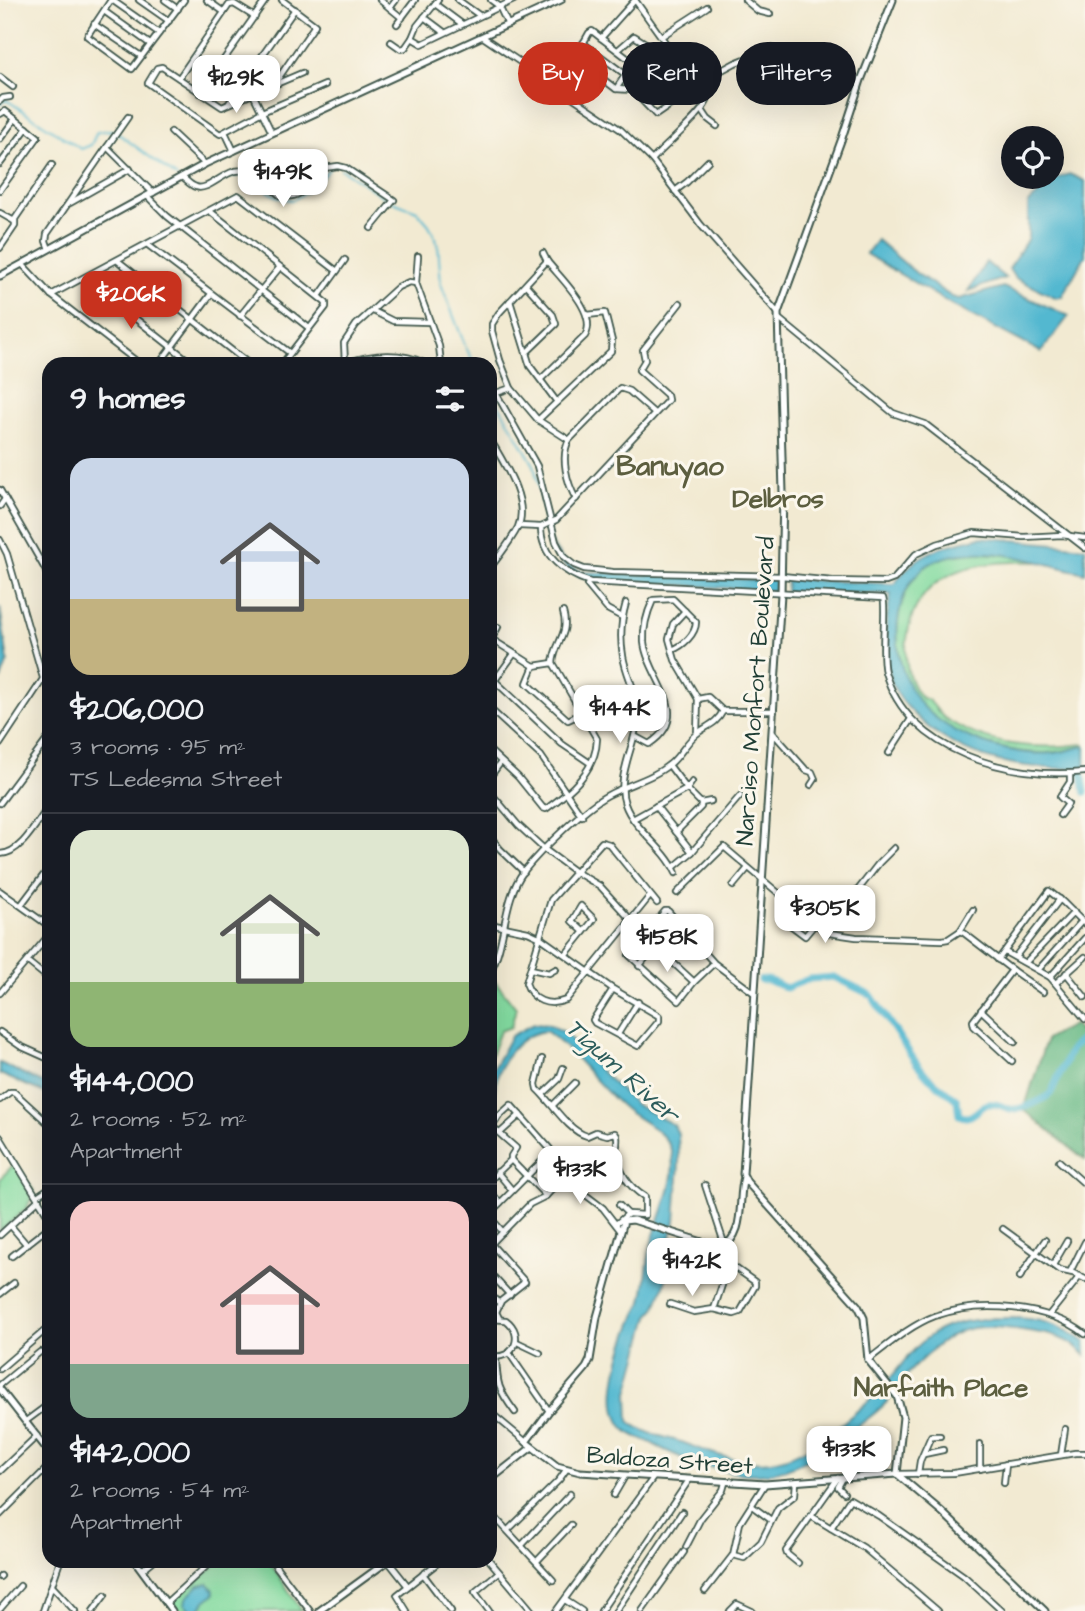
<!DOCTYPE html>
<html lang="en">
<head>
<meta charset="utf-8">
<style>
	:root { --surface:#171b24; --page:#20242c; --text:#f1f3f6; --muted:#9ea1a6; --line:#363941; --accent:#c8321e }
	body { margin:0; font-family:"Architects Daughter",sans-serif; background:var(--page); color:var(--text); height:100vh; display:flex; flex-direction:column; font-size:26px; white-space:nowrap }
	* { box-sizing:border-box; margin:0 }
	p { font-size:23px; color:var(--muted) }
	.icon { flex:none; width:38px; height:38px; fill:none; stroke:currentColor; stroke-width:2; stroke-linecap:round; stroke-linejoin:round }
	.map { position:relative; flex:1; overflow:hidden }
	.side { position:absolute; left:42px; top:357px; width:455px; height:1211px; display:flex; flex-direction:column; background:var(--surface); border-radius:21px; box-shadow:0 7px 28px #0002 }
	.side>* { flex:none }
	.guide { position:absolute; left:518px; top:42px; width:462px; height:63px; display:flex; gap:14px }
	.tools { position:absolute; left:1001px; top:126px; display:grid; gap:14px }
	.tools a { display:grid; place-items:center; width:63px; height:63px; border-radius:50%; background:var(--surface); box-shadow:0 7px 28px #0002; font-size:35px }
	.price { position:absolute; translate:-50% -60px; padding:0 16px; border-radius:14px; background:#fff; color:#222; font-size:23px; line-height:46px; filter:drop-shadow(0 2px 4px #0008) }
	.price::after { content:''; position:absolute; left:50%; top:42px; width:21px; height:16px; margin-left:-10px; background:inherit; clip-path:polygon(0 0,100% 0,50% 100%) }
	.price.current { background:var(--accent); color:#fff }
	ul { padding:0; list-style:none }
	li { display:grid; align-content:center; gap:14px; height:371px; padding:0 28px }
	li+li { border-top:2px solid var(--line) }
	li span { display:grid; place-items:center; height:217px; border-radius:21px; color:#555 }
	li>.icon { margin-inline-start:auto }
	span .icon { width:126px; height:126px; fill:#fffc; stroke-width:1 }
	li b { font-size:30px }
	h2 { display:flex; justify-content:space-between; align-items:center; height:84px; padding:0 28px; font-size:30px }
	.tag { padding:0 24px; border-radius:32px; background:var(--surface); box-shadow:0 7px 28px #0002; font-size:24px; line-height:63px }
	.tag.current { background:var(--accent); color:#fff }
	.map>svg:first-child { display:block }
	.green { fill:#82da9f; stroke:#508c6a; stroke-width:2 }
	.forest { fill:#69ba86; stroke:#447c5d; stroke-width:2 }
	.water { fill:#52b8d0; stroke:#387a82; stroke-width:2 }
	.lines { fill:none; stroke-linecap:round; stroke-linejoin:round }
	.stream { stroke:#52b8d0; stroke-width:2 }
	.river { stroke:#52b8d0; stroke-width:7 }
	.minor-casing { stroke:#3f574c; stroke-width:8 }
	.major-casing { stroke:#3f574c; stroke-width:9 }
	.minor { stroke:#fff; stroke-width:4.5 }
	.major { stroke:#fff; stroke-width:5 }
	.labels { text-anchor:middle; stroke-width:6; stroke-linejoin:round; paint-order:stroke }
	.street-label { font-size:24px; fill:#1f3d34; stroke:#fbf7ec }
	.neighbourhood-label { font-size:26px; font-weight:bold; fill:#5c5e3f; stroke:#fbf7ec }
	.water-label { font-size:26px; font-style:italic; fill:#2c5c5b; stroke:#fbf7ec }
	.quarter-label { font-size:28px; font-weight:bold; fill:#5c5e3f; stroke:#fbf7ec }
</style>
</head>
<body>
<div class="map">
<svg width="1085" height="1611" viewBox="0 0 1085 1611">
	<rect width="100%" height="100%" fill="#fbf7ec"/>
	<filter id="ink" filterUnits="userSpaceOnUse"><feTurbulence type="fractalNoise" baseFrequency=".0143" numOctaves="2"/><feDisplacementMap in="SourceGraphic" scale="14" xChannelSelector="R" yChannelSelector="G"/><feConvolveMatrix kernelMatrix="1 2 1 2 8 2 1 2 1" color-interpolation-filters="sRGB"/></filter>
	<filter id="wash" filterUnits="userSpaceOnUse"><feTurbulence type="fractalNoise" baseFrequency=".00686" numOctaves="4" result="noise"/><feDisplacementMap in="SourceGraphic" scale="28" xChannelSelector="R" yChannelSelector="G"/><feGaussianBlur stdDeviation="1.57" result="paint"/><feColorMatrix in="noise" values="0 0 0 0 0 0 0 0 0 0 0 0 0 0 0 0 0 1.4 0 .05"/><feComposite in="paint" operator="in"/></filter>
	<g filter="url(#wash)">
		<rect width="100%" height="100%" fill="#f2ead2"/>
		<g class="green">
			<path d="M979,553L1008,555L1038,562C979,560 915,568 907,639C904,657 907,679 919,695C924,701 921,696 928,700C935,705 938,714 946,719C989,747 1036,750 1085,744V746C1071,749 1057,753 1043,753C1000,753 940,733 915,697C889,659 889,588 932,562C946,555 964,554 979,553Z"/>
			<polygon points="492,977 516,1008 511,1027 500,1031 490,1058 490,979"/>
			<polygon points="15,1163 34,1191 27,1208 0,1231 0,1179"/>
			<polygon points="220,1561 269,1561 302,1611 176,1611 173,1601"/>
		</g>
		<polygon class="forest" points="1074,1024 1079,1032 1085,1033 1085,1160 1024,1110 1046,1040"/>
		<g class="water">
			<polygon points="1069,174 1085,181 1085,256 1062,296 1057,298 1015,278 1009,269 1028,238 1028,204 1053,180"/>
			<polygon points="877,240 916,273 952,297 959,299 1003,287 1069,316 1041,352 959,309 866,254"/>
			<polygon points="986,262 1005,278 968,291"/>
			<path d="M981,537L1085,547V573C1039,564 990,543 943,558C885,576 887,667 922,705C951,737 1010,757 1054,753C1064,752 1075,748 1085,746V768C1023,771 960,761 915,715C905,705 895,694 891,680C883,652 885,621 891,594L786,592L787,579L894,584C899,579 903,572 909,567C928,548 956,543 981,537Z"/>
			<path d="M549,538C558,555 566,568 585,572L765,580L777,578V591L591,580C568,574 556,560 549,538Z"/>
			<polygon points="0,607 8,661 0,682"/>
			<path d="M533,1024L550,1025L566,1033L584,1055L636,1105L674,1125L678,1134L679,1162L675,1221L668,1248V1271L664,1286L655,1309L649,1316L628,1393L629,1421C645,1436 672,1437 692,1446C752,1469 783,1470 835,1429C853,1415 871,1400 886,1383C901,1366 915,1345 934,1333C954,1321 982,1318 1006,1318C1037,1317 1060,1324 1085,1342V1355C1070,1338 1049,1334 1028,1331C1007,1328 979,1323 959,1332C941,1339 916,1364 903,1379C899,1384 900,1388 896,1392C879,1412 860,1425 839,1439C785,1477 760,1483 696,1463C681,1458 666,1451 653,1444C643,1438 633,1438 625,1429C601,1405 624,1342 636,1314C637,1311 640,1308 641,1305C648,1281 646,1256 655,1232C663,1208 678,1177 671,1150C665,1131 644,1123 629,1112C598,1088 578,1054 546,1031C525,1033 509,1049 500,1069C495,1081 495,1095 490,1107V1078L493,1069L511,1036Z"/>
			<polygon points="0,1063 49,1086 49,1095 0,1074"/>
			<polygon points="208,1583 214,1590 214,1594 205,1601 200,1610 191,1611 185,1604 186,1598 199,1585"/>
		</g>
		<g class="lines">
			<g class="stream">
				<polyline points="0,105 5,99 81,149 91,145 97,132 110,130 120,135 177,177"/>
				<polyline points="341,169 390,201 417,211 429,225 438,244 441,284 466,348 475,364"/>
				<polyline points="182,181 192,188 201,190"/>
				<path d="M216,183C261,160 254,197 293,200L312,188L329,169"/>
				<polyline points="490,390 534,465 550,540"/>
			</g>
			<g class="river">
				<polyline points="1080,765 1085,792"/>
				<path d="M761,980H768L786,988L809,979L834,977L871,995L917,1064L928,1077L957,1100L959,1115C972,1122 977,1108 988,1104C997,1102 1002,1107 1010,1109C1020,1111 1044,1100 1051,1093L1071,1049L1085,1037"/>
			</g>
		</g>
	</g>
	<g filter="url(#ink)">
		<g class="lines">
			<g class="minor-casing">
				<g id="minor">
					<polyline points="111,0 87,36 132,69 184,0"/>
					<polyline points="112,0 159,33"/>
					<polyline points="139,0 169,21"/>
					<polyline points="165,0 178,9"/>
					<polyline points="207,0 224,12"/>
					<polyline points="380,0 402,18"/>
					<polyline points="458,0 479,15"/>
					<polyline points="491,0 499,6 508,25"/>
					<path d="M635,0L707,101C701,116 665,145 652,160L701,225L778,313"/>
					<polyline points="745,0 758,11 770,14"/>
					<polyline points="435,4 462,24"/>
					<polyline points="390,8 396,0"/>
					<polyline points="104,11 150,44"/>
					<polyline points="424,17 444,32"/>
					<polyline points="94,24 141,56"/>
					<polyline points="397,24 415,0"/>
					<polyline points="662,36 707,7"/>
					<polyline points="483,37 621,130 652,160"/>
					<polyline points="412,38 422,44 514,0"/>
					<polyline points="601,38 635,64"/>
					<polyline points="391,42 401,49 405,48 412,38 417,26 438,0"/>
					<polyline points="583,43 626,75"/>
					<polyline points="618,50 634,36 658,51 658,56 653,65 678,90 674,97 675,102 656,115 632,90 616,89 575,58 589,33 592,31 601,38 635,0"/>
					<polyline points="302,73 222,107 162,67 157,68 148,83 220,134 262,112 325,85"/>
					<polyline points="0,77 13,87"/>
					<polyline points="179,78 229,5 234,4 255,17"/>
					<polyline points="275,83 315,25 282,0"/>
					<polyline points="696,84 735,63 772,48"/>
					<polyline points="616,89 646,44"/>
					<polyline points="632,90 653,65"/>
					<polyline points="200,93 266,0"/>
					<polyline points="253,94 272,133"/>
					<polyline points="639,96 661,73"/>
					<polyline points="0,101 3,98 10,97"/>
					<polyline points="229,103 295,9"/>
					<polyline points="647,105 672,84"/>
					<polyline points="702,110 708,119 717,126"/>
					<polyline points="0,114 5,111 38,137 0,190"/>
					<polyline points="171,132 205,164"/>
					<polyline points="225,132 234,151"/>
					<polyline points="0,139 15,119"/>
					<polyline points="107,147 128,117"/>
					<polyline points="0,164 27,128"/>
					<path d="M182,177C186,180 191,186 196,187C209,192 227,167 243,171C256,174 270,188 281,196C304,200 310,181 324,168L338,166L346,168L394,200L371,228"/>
					<polyline points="675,191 687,182 708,161"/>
					<polyline points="148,197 167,216 309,328"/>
					<polyline points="70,203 130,169"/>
					<polyline points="211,212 326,303 326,307 282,364"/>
					<polyline points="0,213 14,221"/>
					<polyline points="148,245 290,353"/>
					<polyline points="0,248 15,226 15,219 52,165"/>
					<polyline points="49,249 46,241 47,234 107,147 153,193"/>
					<polyline points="418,256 416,283 439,346 441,364"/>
					<polyline points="118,261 249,364"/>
					<path d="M547,261L499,313L492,324V331L500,360L511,388L538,420L569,440C560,457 567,483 576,499"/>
					<polyline points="23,265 51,295 140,364"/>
					<polyline points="84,278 193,364"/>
					<polyline points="526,285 553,315 556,324 527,352"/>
					<polyline points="51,295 238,195 337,271"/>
					<polyline points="319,296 345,260"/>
					<polyline points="510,301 530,366 557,402"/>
					<polyline points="373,311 393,321 430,322"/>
					<polyline points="240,316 280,267"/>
					<polyline points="778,318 893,413 925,424 1085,548"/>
					<polyline points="345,363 344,343 356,325 398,287 409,282 416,283"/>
					<polyline points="159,364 211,294"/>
					<path d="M343,364C370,354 400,351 427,364"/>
					<path d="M541,379L585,336C599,313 560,278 547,261L543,253"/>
					<polyline points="496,393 537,466 556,542 564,557 574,565 584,569 613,572 782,576 833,581 886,582 894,579 916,554 937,544 974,533 1024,537 1062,535 1085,538"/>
					<polyline points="490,395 511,388"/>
					<polyline points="538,420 611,351 612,341 605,313 587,315"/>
					<path d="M490,439C502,460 530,501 518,527C511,541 500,555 490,568"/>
					<polyline points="569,440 620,388 629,391 654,413"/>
					<polyline points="0,490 45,569 49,564"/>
					<polyline points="0,506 5,499"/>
					<polyline points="519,526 541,527 556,520 668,400 667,395 639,370 645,360 643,350 680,303"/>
					<path d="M541,527C541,557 565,574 590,582L883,598C887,606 880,654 885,672C908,753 1012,780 1085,772"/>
					<polyline points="0,540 7,554 43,678"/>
					<polyline points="45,569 49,580"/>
					<polyline points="587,585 607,609 622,617"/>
					<path d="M626,603C621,620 620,639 623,656C626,676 638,693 638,714C637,743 615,777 625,804C634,830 664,846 676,873"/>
					<polyline points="685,611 673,624 669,639 675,660 698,699 697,733"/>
					<polyline points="490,638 534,666 553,663"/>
					<polyline points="491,640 498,627"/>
					<polyline points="534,666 527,683 568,720 581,714"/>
					<polyline points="495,681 562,744 590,763"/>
					<polyline points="490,687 514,654"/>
					<polyline points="698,699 708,697 723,711"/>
					<polyline points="490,709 541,756 582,816"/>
					<polyline points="723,711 774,711"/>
					<polyline points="773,733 806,770 812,772 815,779 811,785"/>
					<path d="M636,737L649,744C695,714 648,679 644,642C643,628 647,613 653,600L673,599L696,622C696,634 683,646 672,650"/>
					<polyline points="0,744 49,670"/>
					<path d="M490,751L518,777L543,808L546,809C570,792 596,771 597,739L553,663C555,641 570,635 563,612"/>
					<polyline points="889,753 911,719"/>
					<polyline points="669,765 687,789 701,803 701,807 676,832"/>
					<polyline points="490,777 501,762"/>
					<polyline points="490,792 518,825 544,849 574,871 600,886 630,919"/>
					<polyline points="0,803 49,737"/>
					<polyline points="701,803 711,801"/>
					<polyline points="656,806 692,852"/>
					<polyline points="1060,815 1068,804 1060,797 1070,782 1070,774"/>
					<polyline points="633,819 687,789 692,782"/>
					<polyline points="490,836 500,849 524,872"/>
					<path d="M0,854C21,854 37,822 49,806"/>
					<polyline points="674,867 692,852 740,796"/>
					<polyline points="733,886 748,868"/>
					<polyline points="0,891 49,926"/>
					<polyline points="677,893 724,847 815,924 829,933 856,937 942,940 948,939 960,931 964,933 1012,970 973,1021 974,1026 1012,1061"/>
					<path d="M650,896L566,1000C548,1007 532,1001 526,983L551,900L602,842L609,844L657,903"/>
					<polyline points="21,905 49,868"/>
					<polyline points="490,924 528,932 541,938 613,989 659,1016 659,1021 638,1046 595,1023 593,1020 613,989"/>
					<polyline points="789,924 805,936 815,924"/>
					<polyline points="826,931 879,863 894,848"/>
					<polyline points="960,931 973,910"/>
					<polyline points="656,947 694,982"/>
					<polyline points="1005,952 1050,977 1085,1019"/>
					<polyline points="566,954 591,923 594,919 581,906 572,921 584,932"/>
					<polyline points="1015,957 1060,899"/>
					<polyline points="998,960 1049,891 1063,902 1085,924"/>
					<polyline points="28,962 49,979"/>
					<polyline points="1026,962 1074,912"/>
					<polyline points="714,963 694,982 679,1001 629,955 665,911 668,911 714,963 754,993"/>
					<polyline points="639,966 676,922"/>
					<polyline points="531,969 549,973 556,969"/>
					<polyline points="1012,970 1043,992"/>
					<polyline points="1038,970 1082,921"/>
					<path d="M490,972C507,941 502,900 524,871C541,850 585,807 608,795C628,784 652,779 670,764C681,755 688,739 699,732C709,725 717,723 723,711"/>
					<polyline points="1066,973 1085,997"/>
					<polyline points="1050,977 1085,938"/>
					<polyline points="1057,982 1085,957"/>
					<polyline points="0,993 49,935"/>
					<polyline points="981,1010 1015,1042"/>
					<polyline points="0,1032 20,1046 49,1059"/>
					<polyline points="618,1034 638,1002"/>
					<path d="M542,1059L536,1084L537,1089C552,1103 568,1131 587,1136L596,1132L607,1135L615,1133L617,1136C618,1142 616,1147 617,1154C619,1172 629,1187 645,1197V1215L628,1214"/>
					<polyline points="543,1094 559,1079 563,1068"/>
					<polyline points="0,1100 10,1092 14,1092 49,1124"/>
					<polyline points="553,1105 575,1083"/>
					<polyline points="500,1133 520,1115"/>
					<polyline points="0,1137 49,1217"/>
					<polyline points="1059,1161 1085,1184"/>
					<polyline points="539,1165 557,1184"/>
					<polyline points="497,1172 512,1190"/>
					<polyline points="490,1180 511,1160 546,1196"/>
					<polyline points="705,1185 725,1246"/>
					<polyline points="490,1191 500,1203"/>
					<polyline points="37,1196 49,1188"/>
					<polyline points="490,1213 550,1153 550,1149 511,1105 499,1116 492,1127 516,1148 511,1156 511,1160"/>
					<polyline points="490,1217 503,1232"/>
					<polyline points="616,1224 628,1214 619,1205"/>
					<polyline points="11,1226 27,1245"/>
					<polyline points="1003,1229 1036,1253 1045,1240"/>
					<polyline points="0,1235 39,1199"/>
					<polyline points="12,1256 49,1227"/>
					<polyline points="1053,1265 1067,1241"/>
					<polyline points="1070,1272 1085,1242"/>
					<polyline points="490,1273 510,1295"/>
					<polyline points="1020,1277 1036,1253 1059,1270 1073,1273 1085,1279"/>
					<polyline points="0,1294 14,1283"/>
					<polyline points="490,1296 500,1303"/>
					<polyline points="670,1304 694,1312 714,1309 734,1314 740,1312 755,1286 755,1282 724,1260 721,1248"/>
					<polyline points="714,1309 729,1264"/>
					<polyline points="1049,1315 1080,1276"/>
					<polyline points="499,1318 496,1312 501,1301 525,1282 492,1245 493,1242 530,1204 546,1196 557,1184 566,1180 603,1208 620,1230"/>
					<path d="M490,1319L506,1320C525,1334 515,1361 490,1356"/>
					<polyline points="517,1342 540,1353"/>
					<polyline points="509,1353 549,1411"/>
					<path d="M496,1357C497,1385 498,1389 515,1412"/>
					<path d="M868,1360C889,1344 911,1325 935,1316C979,1300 1048,1305 1085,1334"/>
					<polyline points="0,1369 49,1327"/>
					<polyline points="0,1385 40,1352"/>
					<polyline points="490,1412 526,1442"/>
					<polyline points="26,1421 49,1404"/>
					<polyline points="980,1444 980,1469"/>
					<polyline points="924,1454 943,1450"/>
					<polyline points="1061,1455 1065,1429"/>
					<polyline points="0,1471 37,1436"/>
					<polyline points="897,1474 954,1473 1075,1453 1085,1453"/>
					<polyline points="918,1474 920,1461 931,1436 940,1436"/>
					<polyline points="843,1478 838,1487 844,1493"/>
					<polyline points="1004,1483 1006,1464"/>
					<polyline points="614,1495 625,1476"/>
					<polyline points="752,1506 771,1520"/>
					<polyline points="490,1512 553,1580"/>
					<polyline points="0,1515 49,1466"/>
					<polyline points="811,1516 831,1528"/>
					<polyline points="508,1530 559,1480 566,1470"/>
					<polyline points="522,1545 570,1494"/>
					<polyline points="686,1547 701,1518 723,1490 725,1483"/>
					<polyline points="733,1555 744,1558 761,1542 778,1508 795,1495 796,1482"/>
					<polyline points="272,1561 310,1611"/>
					<polyline points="388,1561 407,1585"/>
					<polyline points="490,1561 532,1611"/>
					<polyline points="537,1561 571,1525"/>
					<polyline points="798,1563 787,1554 786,1551 838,1478"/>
					<polyline points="142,1570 153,1561"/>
					<polyline points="423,1574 451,1611"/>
					<polyline points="0,1577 1,1576"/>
					<polyline points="52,1586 75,1611"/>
					<polyline points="705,1591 733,1555 740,1523 765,1484"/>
					<polyline points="565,1600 582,1611"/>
					<polyline points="166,1603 212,1561"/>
					<polyline points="0,1609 20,1586"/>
					<polyline points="43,1611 60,1561"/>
					<polyline points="93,1611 105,1595"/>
					<polyline points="407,1611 397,1595 440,1561"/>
					<polyline points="489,1611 475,1592 499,1572"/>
					<polyline points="556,1611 653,1478"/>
					<polyline points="601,1611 689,1480"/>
					<polyline points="616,1611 682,1512"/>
					<polyline points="642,1611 684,1552"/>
					<polyline points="730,1611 737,1604 752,1611"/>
					<polyline points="938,1611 864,1548 831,1528 850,1499 879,1516 964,1576 1002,1611"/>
				</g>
			</g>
			<g class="major-casing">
				<g id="major">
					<polyline points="893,0 861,80 842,138 778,313 783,493 781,594 743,1174 747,1182 858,1306 864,1318 868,1360 897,1396 903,1417 897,1474"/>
					<polyline points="0,276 205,164 561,0"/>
					<path d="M744,1177C737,1201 747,1234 721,1248L633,1220L624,1221L597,1317L590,1360L586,1368L549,1411L526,1442L557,1466L580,1472L765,1484L897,1474"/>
					<polyline points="0,1389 49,1452"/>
					<polyline points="897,1474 942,1512 1045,1611"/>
					<polyline points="490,1480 532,1447"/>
					<polyline points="135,1561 172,1611"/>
					<polyline points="319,1611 388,1561"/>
				</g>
			</g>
			<use href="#minor" class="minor"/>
			<use href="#major" class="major"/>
		</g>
	</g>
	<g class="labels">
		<g class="street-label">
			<text transform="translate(755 691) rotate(-86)" y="8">Narciso Monfort Boulevard</text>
			<text transform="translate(670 1460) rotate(4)" y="8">Baldoza Street</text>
		</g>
		<g class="neighbourhood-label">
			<text x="778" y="507">Delbros</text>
			<text x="941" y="1396">Narfaith Place</text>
		</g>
		<g class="water-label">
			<text transform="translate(623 1070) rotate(42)" y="9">Tigum River</text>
		</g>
		<g class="quarter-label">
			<text x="670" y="475">Banuyao</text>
		</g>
	</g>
</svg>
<div class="tools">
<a><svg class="icon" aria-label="locate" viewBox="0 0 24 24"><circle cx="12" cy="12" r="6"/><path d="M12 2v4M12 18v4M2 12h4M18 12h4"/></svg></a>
</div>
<b class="price" style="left:236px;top:115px">$129K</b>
<b class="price" style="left:283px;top:209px">$149K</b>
<b class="price current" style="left:131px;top:331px">$206K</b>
<b class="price" style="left:620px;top:745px">$144K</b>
<b class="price" style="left:825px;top:945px">$305K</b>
<b class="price" style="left:667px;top:974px">$158K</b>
<b class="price" style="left:580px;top:1206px">$133K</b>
<b class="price" style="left:692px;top:1298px">$142K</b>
<b class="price" style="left:849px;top:1486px">$133K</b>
<div class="guide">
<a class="tag current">Buy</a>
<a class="tag">Rent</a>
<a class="tag">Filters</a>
</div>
<section class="side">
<h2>9 homes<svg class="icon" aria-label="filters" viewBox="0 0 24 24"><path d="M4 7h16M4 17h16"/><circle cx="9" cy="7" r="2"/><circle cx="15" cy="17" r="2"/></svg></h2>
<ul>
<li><span style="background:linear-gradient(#c9d6e8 65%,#c2b280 0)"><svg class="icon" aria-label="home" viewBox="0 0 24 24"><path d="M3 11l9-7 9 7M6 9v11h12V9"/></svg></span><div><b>$206,000</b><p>3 rooms · 95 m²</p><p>TS Ledesma Street</p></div></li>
<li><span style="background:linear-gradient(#dfe7d0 70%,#8fb573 0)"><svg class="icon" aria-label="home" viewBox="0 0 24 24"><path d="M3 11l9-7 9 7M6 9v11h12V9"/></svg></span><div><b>$144,000</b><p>2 rooms · 52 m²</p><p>Apartment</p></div></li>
<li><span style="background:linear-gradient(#f6c9c9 75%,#7fa58c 0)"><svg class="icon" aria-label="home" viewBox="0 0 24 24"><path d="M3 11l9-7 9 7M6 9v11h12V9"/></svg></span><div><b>$142,000</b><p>2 rooms · 54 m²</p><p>Apartment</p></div></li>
</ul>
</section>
</div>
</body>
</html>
